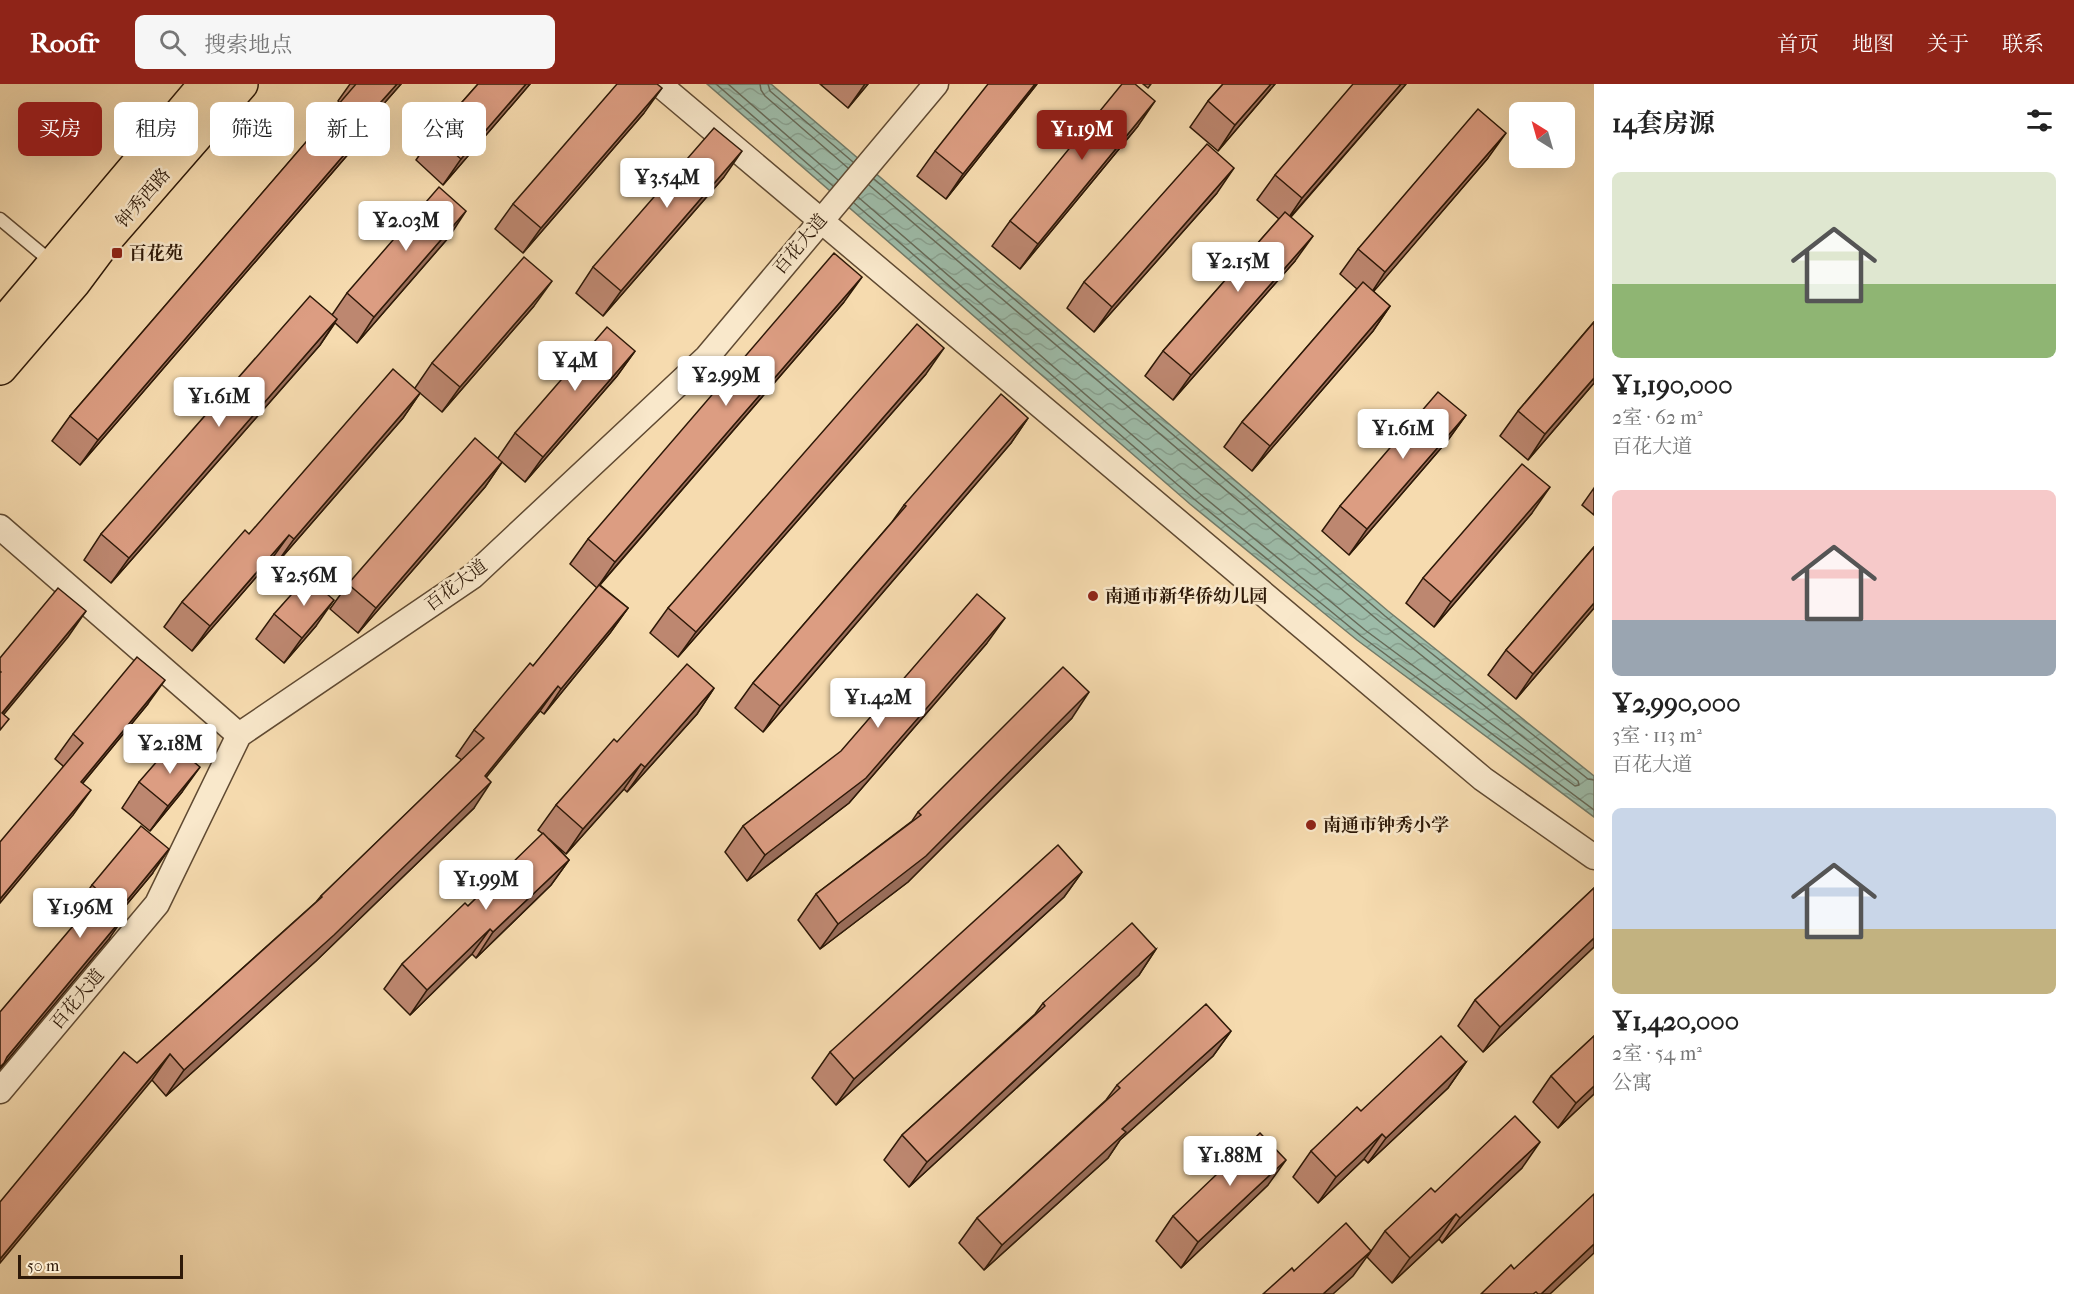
<!DOCTYPE html>
<html lang="zh">
<head>
<meta charset="utf-8">
<style>
	:root { --surface:#fff; --page:#f6f6f6; --text:#222; --muted:#767676; --accent:#8f2418 }
	body { margin:0; font-family:"IM FELL French Canon","Noto Serif SC",serif; background:var(--page); color:var(--text); height:100vh; display:flex; flex-direction:column; font-size:22px; white-space:nowrap }
	* { box-sizing:border-box; margin:0 }
	p { font-size:20px; color:var(--muted) }
	.icon { flex:none; width:33px; height:33px; fill:none; stroke:currentColor; stroke-width:2; stroke-linecap:round; stroke-linejoin:round }
	.map { position:relative; flex:1; overflow:hidden }
	.details { display:flex; flex-direction:column; background:var(--surface); width:480px }
	.details>* { flex:none }
	.hud { position:absolute; left:18px; top:18px; width:570px; height:54px; display:flex; gap:12px }
	.needle { width:39px; rotate:323deg }
	.buttons { position:absolute; left:1509px; top:18px; display:grid; gap:12px }
	.buttons a { display:grid; place-items:center; width:66px; height:66px; border-radius:9px; background:var(--surface); box-shadow:0 6px 24px #0002; font-size:30px }
	.scale { position:absolute; left:18px; bottom:15px; width:165px; box-sizing:border-box; padding-left:6px; border:3px solid #2e1908; border-top:0; font-size:16px; line-height:21px; white-space:nowrap; color:#2e1908; -webkit-text-stroke:4px #f9e8cb; paint-order:stroke }
	.price { position:absolute; translate:-50% -51px; padding:0 14px; border-radius:6px; background:#fff; color:#222; font-size:20px; line-height:39px; filter:drop-shadow(0 2px 3px #0008) }
	.price::after { content:''; position:absolute; left:50%; top:36px; width:18px; height:14px; margin-left:-9px; background:inherit; clip-path:polygon(0 0,100% 0,50% 100%) }
	.price.on { background:var(--accent); color:#fff }
	ul { padding:0; list-style:none }
	li { display:grid; align-content:center; gap:12px; height:318px; padding:0 18px }
	li span { display:grid; place-items:center; height:186px; border-radius:9px; color:#555 }
	li>.icon { margin-inline-start:auto }
	span .icon { width:108px; height:108px; fill:#fffc; stroke-width:1 }
	li b { font-size:26px }
	h2 { display:flex; justify-content:space-between; align-items:center; height:72px; padding:0 18px; font-size:26px }
	.chip { padding:0 21px; border-radius:9px; background:var(--surface); box-shadow:0 6px 24px #0002; font-size:21px; line-height:54px }
	.chip.on { background:var(--accent); color:#fff }
	header { display:flex; align-items:center; gap:36px; box-sizing:border-box; height:84px; padding:0 30px; background:var(--accent); color:#fff }
	header strong { font-size:28px }
	nav { display:flex; gap:33px; margin-inline-start:auto; font-size:21px }
	.search { width:420px; height:54px; background:var(--page); display:flex; align-items:center; gap:15px; box-sizing:border-box; padding:0 21px; border-radius:9px; color:var(--muted); font-size:22px }
	main { display:flex; flex:1; min-height:0 }
	.map>svg:first-child { display:block }
	.water { fill:url(#water-waves); stroke:#717a68; stroke-width:1.5 }
	.lines { fill:none; stroke-linecap:round; stroke-linejoin:round }
	.shore { stroke:#666a58; stroke-width:1.5 }
	.service-casing { stroke:#604a32; stroke-width:15 }
	.minor-casing { stroke:#604a32; stroke-width:27 }
	.primary-casing { stroke:#2e1908; stroke-width:36 }
	.service { stroke:#f9e8cb; stroke-width:12 }
	.minor { stroke:#f9e8cb; stroke-width:24 }
	.primary { stroke:#f6dbaf; stroke-width:33 }
	.wall { fill:#bd8770; stroke:#2e1908; stroke-width:1.5 }
	.shaded-wall { fill:#9a6e5b; stroke:#2e1908; stroke-width:1.5 }
	.building { fill:#dc9d82; stroke:#2e1908; stroke-width:1.5 }
	.poi-dot { fill:#8f2418; stroke:#f9e8cb; stroke-width:2 }
	.labels { text-anchor:middle; stroke-width:5; stroke-linejoin:round; paint-order:stroke }
	.street-label { font-size:18px; fill:#2e1908; stroke:#f9e8cb }
	.poi-label { font-size:18px; font-weight:bold; fill:#2e1908; stroke:#f9e8cb; text-anchor:start }
</style>
</head>
<body>
<header>
<strong>Roofr</strong>
<div class="search"><svg class="icon" aria-label="search" viewBox="0 0 24 24"><circle cx="10" cy="10" r="6"/><path d="M15 15l6 6"/></svg>搜索地点</div>
<nav><a>首页</a><a>地图</a><a>关于</a><a>联系</a></nav>
</header>
<main>
<div class="map">
<svg width="1594" height="1210" viewBox="0 0 1594 1210">
	<defs>
		<pattern id="water-waves" width="16" height="10" patternUnits="userSpaceOnUse" patternTransform="scale(1.5)"><rect width="16" height="10" fill="#9dbba8"/><path d="M0 5q4-4 8 0t8 0" fill="none" stroke="#88a08f"/></pattern>
	</defs>
	<rect width="100%" height="100%" fill="#f6dbaf"/>
	<filter id="stains"><feTurbulence type="fractalNoise" baseFrequency=".00333" numOctaves="4"/><feColorMatrix values="0 0 0 0 .2 0 0 0 0 .09 0 0 0 0 .02 0 0 0 .5 -.17"/></filter>
	<radialGradient id="worn" r=".72"><stop offset=".6" stop-color="#630" stop-opacity="0"/><stop offset="1" stop-color="#630" stop-opacity=".3"/></radialGradient>
	<polygon class="water" points="707,0 771,0 1388,527 1594,692 1594,733 1357,556 1190,420"/>
	<g class="lines">
		<g class="shore">
			<polyline points="716,0 833,102"/>
			<polyline points="728,0 838,96"/>
			<polyline points="760,0 761,6 765,12 848,84"/>
			<polyline points="768,0 770,7 853,78"/>
			<polyline points="874,95 1385,532 1588,695 1594,696"/>
			<polyline points="858,113 1199,409 1365,546 1575,702 1579,701 1578,697 1380,538 869,101"/>
			<polyline points="854,119 1194,415 1361,552 1594,726"/>
		</g>
		<g class="service-casing">
			<polyline id="service" points="0,135 54,180"/>
		</g>
		<g class="minor-casing">
			<g id="minor">
				<polyline points="659,0 1483,695 1594,773"/>
				<polyline points="0,443 239,651"/>
				<polyline points="0,1007 157,820 239,651 473,492 707,273 936,0"/>
			</g>
		</g>
		<g class="primary-casing">
			<g id="primary">
				<polyline points="0,244 206,0"/>
				<polyline points="0,284 74,198 106,155 241,0"/>
			</g>
		</g>
		<use href="#service" class="service"/>
		<use href="#minor" class="minor"/>
		<use href="#primary" class="primary"/>
	</g>
	<g class="wall">
		<polygon points="350,0 401,0 365,41 350,68 80,381 52,357 70,332 340,19 338,17"/>
		<polygon points="478,0 530,0 443,101 416,76 433,51"/>
		<polygon points="820,0 868,0 848,24"/>
		<polygon points="1037,0 946,115 917,92 935,67"/>
		<polygon points="1143,0 1151,0 1148,4"/>
		<polygon points="1223,0 1275,0 1218,67 1190,43 1208,17"/>
		<polygon points="1406,0 1291,133 1295,177 1173,316 1145,292 1163,267 1279,135 1257,116 1275,91"/>
		<polygon points="644,29 523,169 495,145 513,120"/>
		<polygon points="1138,42 1020,185 992,162 1010,137"/>
		<polygon points="1488,74 1373,207 1390,222 1373,247 1252,387 1224,363 1242,338 1357,205 1340,190 1358,165"/>
		<polygon points="724,93 603,232 576,209 593,183"/>
		<polygon points="1217,109 1094,248 1067,224 1084,198"/>
		<polygon points="449,153 357,259 335,239 320,261 111,499 84,476 101,450 332,231 347,209"/>
		<polygon points="844,218 600,501 628,524 610,549 544,630 540,627 486,693 474,724 316,877 166,1012 137,979 316,818 321,812 462,676 456,672 474,646 533,582 597,504 570,480 588,455"/>
		<polygon points="534,222 442,328 420,309 403,334 276,480 271,476 192,567 164,543 182,518 249,450 415,304 432,279"/>
		<polygon points="1594,238 1594,299 1528,376 1500,352 1518,327"/>
		<polygon points="635,267 617,292 525,398 502,378 485,403 358,549 330,525 348,500 498,374 515,349"/>
		<polygon points="926,290 678,573 650,549 668,524"/>
		<polygon points="1466,331 1448,356 1349,471 1322,447 1340,422"/>
		<polygon points="1028,334 1011,359 763,648 735,624 753,599 892,438 904,421"/>
		<polygon points="1594,404 1594,431 1582,421"/>
		<polygon points="1532,429 1434,543 1406,519 1423,494"/>
		<polygon points="1594,463 1594,524 1516,615 1488,591 1506,566"/>
		<polygon points="274,530 316,542 284,579 256,555"/>
		<polygon points="987,559 849,719 747,797 725,768 743,742"/>
		<polygon points="714,604 697,630 627,708 624,705 566,770 549,755 569,776 551,801 476,874 472,870 410,931 384,905 402,880 468,822 543,750 538,746 556,721 617,658"/>
		<polygon points="147,621 83,699 73,731 63,682 55,675 73,650"/>
		<polygon points="1072,634 908,798 820,865 798,836 816,810 912,737 918,728"/>
		<polygon points="139,698 182,708 150,747 122,724"/>
		<polygon points="1082,788 1064,813 836,1021 812,994 830,968"/>
		<polygon points="152,790 122,826 109,855 74,827 92,801"/>
		<polygon points="1594,804 1594,863 1483,968 1458,942 1475,916"/>
		<polygon points="1156,865 1139,891 909,1103 884,1076 902,1051 1035,930 1043,919"/>
		<polygon points="1231,947 1213,972 1120,1056 1108,1074 984,1186 959,1159 977,1134 1106,1016 1117,1001"/>
		<polygon points="1594,952 1594,1010 1558,1044 1533,1018 1551,992"/>
		<polygon points="1466,978 1448,1004 1368,1079 1364,1075 1318,1119 1293,1093 1311,1067 1361,1027"/>
		<polygon points="1522,1084 1442,1159 1439,1155 1392,1199 1367,1173 1385,1147 1435,1108"/>
		<polygon points="1268,1101 1181,1184 1156,1157 1173,1132"/>
	</g>
	<g class="shaded-wall">
		<polygon points="397,0 401,0 345,64 363,38"/>
		<polygon points="526,0 530,0 443,101 461,75"/>
		<polygon points="865,0 868,0 848,24"/>
		<polygon points="1035,0 1037,0 946,115 963,90"/>
		<polygon points="1271,0 1275,0 1218,67 1235,41"/>
		<polygon points="1401,0 1406,0 1285,139 1302,114"/>
		<polygon points="662,4 644,29 523,169 541,144"/>
		<polygon points="1155,17 1138,42 1020,185 1038,160"/>
		<polygon points="368,43 350,68 80,381 98,356"/>
		<polygon points="1506,49 1488,74 1368,214 1385,188"/>
		<polygon points="742,67 724,93 603,232 621,207"/>
		<polygon points="1234,84 1217,109 1094,248 1112,223"/>
		<polygon points="466,127 449,153 357,259 374,233"/>
		<polygon points="1313,152 1295,177 1173,316 1191,291"/>
		<polygon points="862,193 844,218 597,504 615,478"/>
		<polygon points="552,197 534,222 442,328 460,303"/>
		<polygon points="1390,222 1373,247 1252,387 1270,362"/>
		<polygon points="337,235 320,261 111,499 129,474"/>
		<polygon points="944,264 926,290 678,573 696,548"/>
		<polygon points="635,267 617,292 525,398 543,373"/>
		<polygon points="1594,294 1594,299 1528,376 1545,350"/>
		<polygon points="420,309 403,334 276,480 294,455"/>
		<polygon points="1466,331 1448,356 1349,471 1367,445"/>
		<polygon points="1028,334 1011,359 763,648 780,622"/>
		<polygon points="502,378 485,403 358,549 376,524"/>
		<polygon points="1550,403 1532,429 1434,543 1451,518"/>
		<polygon points="289,451 271,476 192,567 210,542"/>
		<polygon points="334,516 316,542 284,579 302,554"/>
		<polygon points="1594,519 1594,524 1516,615 1533,590"/>
		<polygon points="628,524 610,549 544,630 561,605"/>
		<polygon points="86,527 68,553 0,635 0,632"/>
		<polygon points="1005,534 987,559 849,719 747,797 765,771"/>
		<polygon points="165,596 147,621 63,723 81,698"/>
		<polygon points="558,602 540,627 467,717 485,692"/>
		<polygon points="714,604 697,630 627,708 645,683"/>
		<polygon points="1089,608 1072,634 908,798 820,865 838,840"/>
		<polygon points="641,680 624,705 566,770 583,745"/>
		<polygon points="200,683 182,708 150,747 168,722"/>
		<polygon points="491,698 474,724 316,877 166,1012 184,986"/>
		<polygon points="91,706 73,731 0,819 0,815"/>
		<polygon points="169,765 152,790 102,850 120,825"/>
		<polygon points="569,776 551,801 476,874 493,848"/>
		<polygon points="1082,788 1064,813 836,1021 854,995"/>
		<polygon points="126,830 109,855 0,985 0,982 7,973"/>
		<polygon points="490,845 472,870 410,931 427,906"/>
		<polygon points="1594,854 1594,863 1483,968 1500,943"/>
		<polygon points="1156,865 1139,891 909,1103 927,1078"/>
		<polygon points="1231,947 1213,972 1120,1056 1108,1074 984,1186 1002,1161 1122,1045"/>
		<polygon points="170,970 152,996 0,1179 0,1175"/>
		<polygon points="1466,978 1448,1004 1368,1079 1386,1054"/>
		<polygon points="1594,1002 1594,1010 1558,1044 1576,1019"/>
		<polygon points="1382,1050 1364,1075 1318,1119 1336,1093"/>
		<polygon points="1540,1058 1522,1084 1442,1159 1460,1134"/>
		<polygon points="1286,1076 1268,1101 1181,1184 1198,1158"/>
		<polygon points="1456,1130 1439,1155 1392,1199 1410,1174"/>
		<polygon points="1594,1160 1594,1169 1550,1210 1541,1210"/>
		<polygon points="1371,1167 1353,1192 1333,1210 1323,1210"/>
	</g>
	<g class="building">
		<polygon points="356,0 397,0 363,38 368,43 98,356 70,332"/>
		<polygon points="478,0 526,0 461,75 433,51"/>
		<polygon points="617,0 657,0 662,4 541,144 513,120"/>
		<polygon points="988,0 1035,0 963,90 935,67"/>
		<polygon points="1122,0 1135,0 1155,17 1038,160 1010,137"/>
		<polygon points="1223,0 1271,0 1235,41 1208,17"/>
		<polygon points="1353,0 1401,0 1302,114 1275,91"/>
		<polygon points="1478,25 1506,49 1385,188 1358,165"/>
		<polygon points="714,44 742,67 621,207 593,183"/>
		<polygon points="1207,60 1234,84 1112,223 1084,198"/>
		<polygon points="439,103 466,127 374,233 347,209"/>
		<polygon points="1285,128 1313,152 1191,291 1163,267"/>
		<polygon points="834,169 862,193 615,478 588,455"/>
		<polygon points="524,173 552,197 460,303 432,279"/>
		<polygon points="1363,198 1390,222 1270,362 1242,338"/>
		<polygon points="310,212 337,235 129,474 101,450"/>
		<polygon points="1594,238 1594,294 1545,350 1518,327"/>
		<polygon points="917,240 944,264 696,548 668,524"/>
		<polygon points="607,243 635,267 543,373 515,349"/>
		<polygon points="393,285 420,309 294,455 289,451 210,542 182,518 245,446 249,450"/>
		<polygon points="1438,308 1466,331 1367,445 1340,422"/>
		<polygon points="1001,310 1028,334 780,622 753,599 906,422 904,421"/>
		<polygon points="475,354 502,378 376,524 348,500"/>
		<polygon points="1522,380 1550,403 1451,518 1423,494"/>
		<polygon points="1594,463 1594,519 1533,590 1506,566"/>
		<polygon points="307,493 334,516 302,554 274,530"/>
		<polygon points="599,501 628,524 561,605 558,602 485,692 491,698 334,851 184,986 170,970 0,1175 0,1118 124,968 137,979 322,813 321,812 484,654 474,646 530,579 533,582"/>
		<polygon points="58,504 86,527 2,629 9,635 0,646 0,589 1,588 0,587 0,574"/>
		<polygon points="977,510 1005,534 866,694 765,771 743,742 841,667"/>
		<polygon points="137,573 165,596 81,698 91,706 0,815 0,758 83,659 73,650"/>
		<polygon points="687,580 714,604 645,683 641,680 583,745 556,721 614,655 617,658"/>
		<polygon points="1063,583 1089,608 926,772 838,840 816,810 921,731 918,728"/>
		<polygon points="172,660 200,683 168,722 139,698"/>
		<polygon points="141,742 169,765 120,825 126,830 7,973 4,979 0,983 0,928 101,809 92,801"/>
		<polygon points="543,749 569,776 493,848 490,845 427,906 402,880 465,819 468,822"/>
		<polygon points="1058,761 1082,788 854,995 830,968"/>
		<polygon points="1594,804 1594,854 1500,943 1475,916"/>
		<polygon points="1132,839 1156,865 927,1078 902,1051 1045,922 1043,919"/>
		<polygon points="1206,920 1231,947 1122,1045 1126,1048 1002,1161 977,1134 1120,1004 1117,1001"/>
		<polygon points="1441,952 1466,978 1386,1054 1382,1050 1336,1093 1311,1067 1357,1023 1361,1027"/>
		<polygon points="1594,952 1594,1002 1576,1019 1551,992"/>
		<polygon points="1515,1032 1540,1058 1460,1134 1456,1130 1410,1174 1385,1147 1431,1104 1435,1108"/>
		<polygon points="1260,1049 1286,1076 1198,1158 1173,1132"/>
		<polygon points="1594,1110 1594,1160 1541,1210 1538,1210 1536,1208 1533,1210 1481,1210 1511,1181 1514,1185"/>
		<polygon points="1346,1139 1371,1167 1323,1210 1263,1210 1292,1184 1294,1187"/>
	</g>
	<g class="poi-dot">
		<rect x="111" y="163" width="12" height="12" rx="3"/>
		<circle cx="1093" cy="512" r="6"/>
		<circle cx="1311" cy="741" r="6"/>
	</g>
	<g class="labels">
		<g class="street-label">
			<text transform="translate(143 114) rotate(-49)" y="6">钟秀西路</text>
			<text transform="translate(800 160) rotate(-50)" y="6">百花大道</text>
			<text transform="translate(456 501) rotate(-37)" y="6">百花大道</text>
			<text transform="translate(77 915) rotate(-50)" y="6">百花大道</text>
		</g>
		<g class="poi-label">
			<text x="129" y="175">百花苑</text>
			<text x="1105" y="518">南通市新华侨幼儿园</text>
			<text x="1323" y="747">南通市钟秀小学</text>
		</g>
	</g>
	<rect width="100%" height="100%" filter="url(#stains)"/>
	<rect width="100%" height="100%" fill="url(#worn)"/>
</svg>
<div class="buttons">
<a><svg class="needle" viewBox="-14 -14 28 28"><path d="M0-13l5 13h-10z" fill="#e53935"/><path d="M0 13l5-13h-10z" fill="#767676"/></svg></a>
</div>
<div class="scale">50 m</div>
<b class="price on" style="left:1082px;top:77px">¥1.19M</b>
<b class="price" style="left:667px;top:125px">¥3.54M</b>
<b class="price" style="left:406px;top:168px">¥2.03M</b>
<b class="price" style="left:1238px;top:209px">¥2.15M</b>
<b class="price" style="left:575px;top:308px">¥4M</b>
<b class="price" style="left:726px;top:323px">¥2.99M</b>
<b class="price" style="left:219px;top:344px">¥1.61M</b>
<b class="price" style="left:1403px;top:376px">¥1.61M</b>
<b class="price" style="left:304px;top:523px">¥2.56M</b>
<b class="price" style="left:878px;top:645px">¥1.42M</b>
<b class="price" style="left:170px;top:691px">¥2.18M</b>
<b class="price" style="left:486px;top:827px">¥1.99M</b>
<b class="price" style="left:80px;top:855px">¥1.96M</b>
<b class="price" style="left:1230px;top:1103px">¥1.88M</b>
<div class="hud">
<a class="chip on">买房</a>
<a class="chip">租房</a>
<a class="chip">筛选</a>
<a class="chip">新上</a>
<a class="chip">公寓</a>
</div>
</div>
<section class="details">
<h2>14套房源<svg class="icon" aria-label="filters" viewBox="0 0 24 24"><path d="M4 7h16M4 17h16"/><circle cx="9" cy="7" r="2"/><circle cx="15" cy="17" r="2"/></svg></h2>
<ul>
<li><span style="background:linear-gradient(#dfe7d0 60%,#8fb573 0)"><svg class="icon" aria-label="home" viewBox="0 0 24 24"><path d="M3 11l9-7 9 7M6 9v11h12V9"/></svg></span><div><b>¥1,190,000</b><p>2室 · 62 m²</p><p>百花大道</p></div></li>
<li><span style="background:linear-gradient(#f6c9c9 70%,#9aa5b1 0)"><svg class="icon" aria-label="home" viewBox="0 0 24 24"><path d="M3 11l9-7 9 7M6 9v11h12V9"/></svg></span><div><b>¥2,990,000</b><p>3室 · 113 m²</p><p>百花大道</p></div></li>
<li><span style="background:linear-gradient(#c9d6e8 65%,#c2b280 0)"><svg class="icon" aria-label="home" viewBox="0 0 24 24"><path d="M3 11l9-7 9 7M6 9v11h12V9"/></svg></span><div><b>¥1,420,000</b><p>2室 · 54 m²</p><p>公寓</p></div></li>
</ul>
</section>
</main>
</body>
</html>
